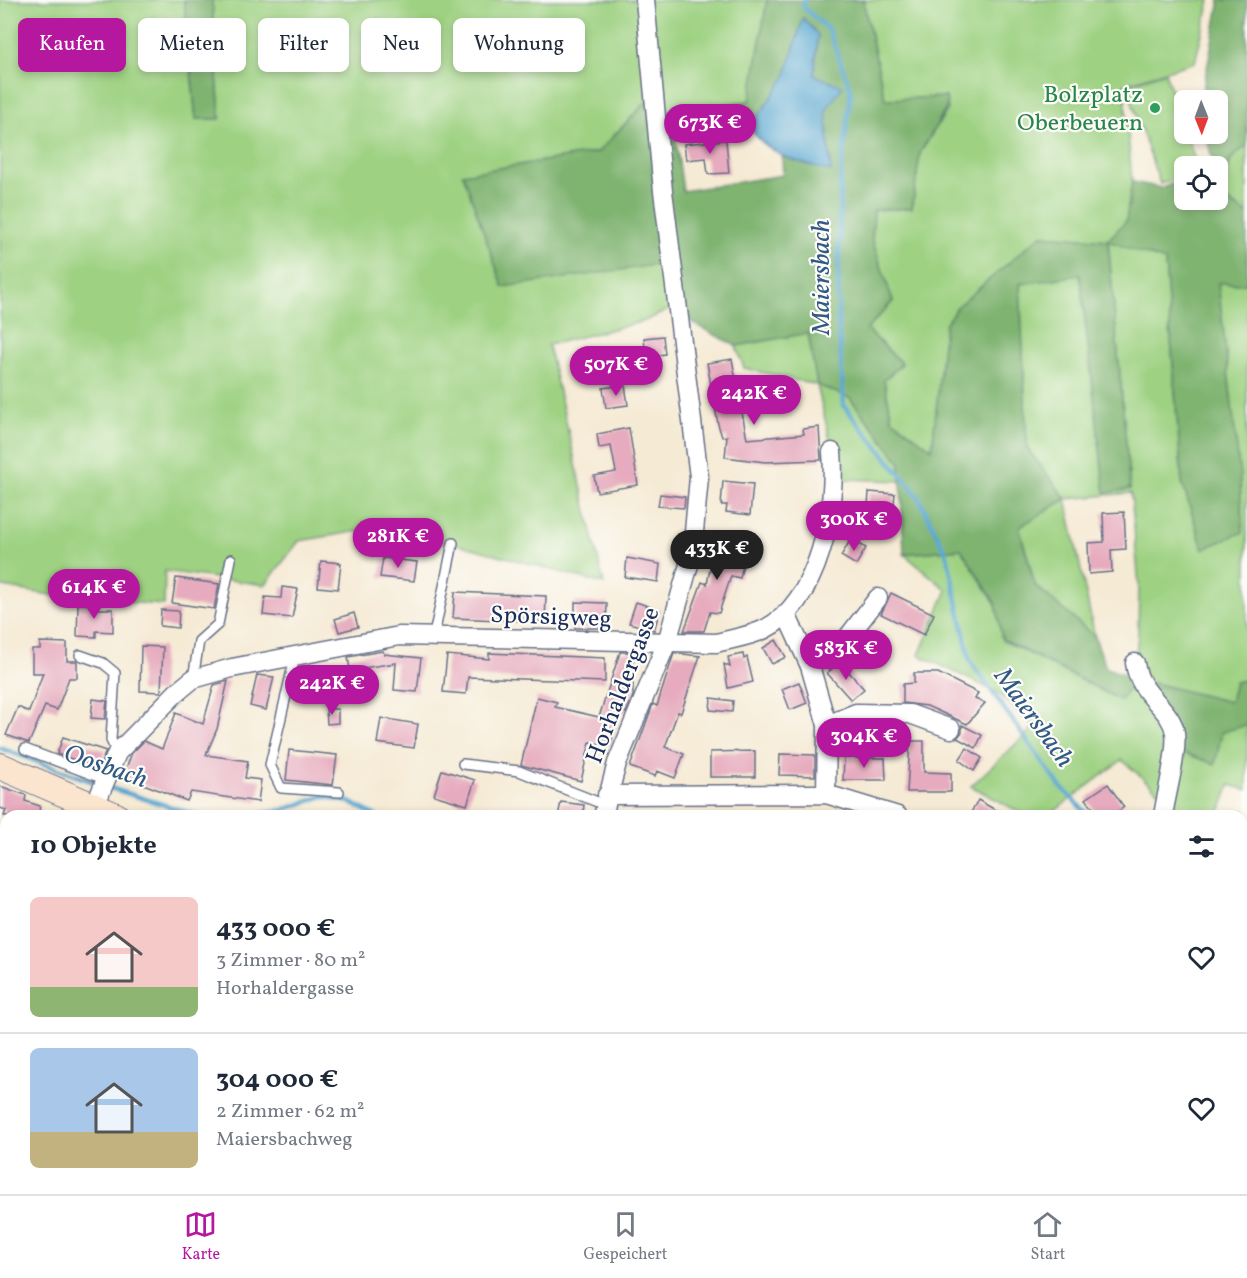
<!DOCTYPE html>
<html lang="de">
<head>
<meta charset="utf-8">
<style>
	:root { --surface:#fff; --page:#f6f6f7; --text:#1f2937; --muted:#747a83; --line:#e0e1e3; --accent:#b5179e }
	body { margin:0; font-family:Vollkorn,serif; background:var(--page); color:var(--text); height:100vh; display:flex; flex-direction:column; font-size:22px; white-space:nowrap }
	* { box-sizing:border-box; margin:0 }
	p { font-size:20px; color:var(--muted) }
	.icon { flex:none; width:33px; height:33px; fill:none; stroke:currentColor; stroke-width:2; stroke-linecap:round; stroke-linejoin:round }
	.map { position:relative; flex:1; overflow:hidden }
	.drawer { position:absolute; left:0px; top:810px; width:1248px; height:384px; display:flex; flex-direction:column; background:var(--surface); border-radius:18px 18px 0 0; box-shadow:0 3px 9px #0003 }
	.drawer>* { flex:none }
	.top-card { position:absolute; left:18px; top:18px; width:600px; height:54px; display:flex; gap:12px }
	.needle { width:39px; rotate:179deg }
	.controls { position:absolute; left:1174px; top:90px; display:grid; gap:12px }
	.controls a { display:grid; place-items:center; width:54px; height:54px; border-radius:9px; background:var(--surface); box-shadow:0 3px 9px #0003; font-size:30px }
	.price { position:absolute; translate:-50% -51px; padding:0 14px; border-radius:21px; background:var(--accent); color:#fff; font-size:20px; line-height:39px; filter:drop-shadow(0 2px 3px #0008) }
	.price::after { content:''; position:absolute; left:50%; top:36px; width:18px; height:14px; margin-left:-9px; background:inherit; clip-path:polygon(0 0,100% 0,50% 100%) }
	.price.selected { background:#222; color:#fff }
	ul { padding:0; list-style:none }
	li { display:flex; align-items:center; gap:18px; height:150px; padding:0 30px }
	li+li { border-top:2px solid var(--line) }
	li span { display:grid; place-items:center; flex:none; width:168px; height:120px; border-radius:9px; color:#555 }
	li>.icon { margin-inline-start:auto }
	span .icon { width:72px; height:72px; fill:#fffc; stroke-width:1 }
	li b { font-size:26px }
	h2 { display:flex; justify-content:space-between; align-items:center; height:72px; padding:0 30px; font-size:26px }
	.chip { padding:0 21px; border-radius:9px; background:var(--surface); box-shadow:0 3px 9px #0003; font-size:21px; line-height:54px }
	.chip.selected { background:var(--accent); color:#fff }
	.tab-bar { display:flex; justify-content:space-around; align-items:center; height:84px; border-top:2px solid var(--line); background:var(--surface); font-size:16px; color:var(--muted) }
	.tab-bar a { display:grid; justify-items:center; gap:3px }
	.tab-bar .selected { color:var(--accent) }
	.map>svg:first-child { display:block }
	.green { fill:#9ed182; stroke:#5c8070; stroke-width:1.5 }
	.forest { fill:#7eb370; stroke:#4c7167; stroke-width:1.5; fill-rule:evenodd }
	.water { fill:#56a6d0; stroke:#386a97; stroke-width:1.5 }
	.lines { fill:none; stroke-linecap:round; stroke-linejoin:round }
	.stream { stroke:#56a6d0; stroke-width:4.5 }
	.building { fill:#e6abbe }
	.lane-casing { stroke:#677087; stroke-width:12 }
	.street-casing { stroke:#677087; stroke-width:21 }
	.secondary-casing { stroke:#677087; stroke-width:28 }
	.lane { stroke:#fff; stroke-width:9 }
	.street { stroke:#fff; stroke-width:18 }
	.secondary { stroke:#fbe5cf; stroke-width:26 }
	.leisure-dot { fill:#2e9e5b; stroke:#fdfcf7; stroke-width:2 }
	.labels { text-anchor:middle; stroke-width:4.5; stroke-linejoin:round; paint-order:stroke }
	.leisure-label { font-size:24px; fill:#27864d; stroke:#fdfcf7; text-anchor:end }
	.street-label { font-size:24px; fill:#1b2f5e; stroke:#fdfcf7 }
	.water-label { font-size:26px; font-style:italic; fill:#305986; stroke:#fdfcf7 }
</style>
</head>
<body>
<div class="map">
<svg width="1247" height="1194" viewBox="0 0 1247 1194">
	<rect width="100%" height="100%" fill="#fdfcf7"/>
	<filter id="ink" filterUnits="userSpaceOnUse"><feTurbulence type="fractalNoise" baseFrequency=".0167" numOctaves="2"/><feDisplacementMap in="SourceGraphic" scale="12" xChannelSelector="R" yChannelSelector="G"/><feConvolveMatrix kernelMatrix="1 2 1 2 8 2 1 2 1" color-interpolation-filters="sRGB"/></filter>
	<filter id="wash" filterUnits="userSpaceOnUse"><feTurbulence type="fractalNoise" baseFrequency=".008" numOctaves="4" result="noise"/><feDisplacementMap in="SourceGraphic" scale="24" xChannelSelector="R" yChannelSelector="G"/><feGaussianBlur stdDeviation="1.35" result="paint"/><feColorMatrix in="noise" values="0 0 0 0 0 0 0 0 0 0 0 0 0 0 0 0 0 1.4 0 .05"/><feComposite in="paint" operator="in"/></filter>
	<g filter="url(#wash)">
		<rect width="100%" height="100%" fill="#f5ead4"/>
		<g class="green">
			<polygon points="0,0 184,0 196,119 220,119 212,0 767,0 750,101 655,113 652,96 598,152 463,174 668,263 677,306 645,321 548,345 604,584 453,543 358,534 363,532 359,531 299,541 265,585 165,571 164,605 69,598 3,587 0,584"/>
			<polygon points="863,0 1210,0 1195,62 1124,84 1132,182 1126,221 1165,261 1182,482 1203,548 1240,476 1218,283 1247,284 1247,790 1230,785 1218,816 1186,816 1122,760 1048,816 1027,816 971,786 1034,727 998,693 919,655 947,590 904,554 961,549 996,604 1002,640 1120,700 1135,663 1138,634 1139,586 1131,493 1066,499 1095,637 1035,585 1019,526 1066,499 1027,448 1020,284 1080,274 1105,492 1130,489 1108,240 1041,235 938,398 932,449 892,419 884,380 902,364 867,329 893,301 872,239 874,210 912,208 920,153 948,109 946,97 885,100"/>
			<polygon points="1165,72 1197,166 1185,166 1185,176 1160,184 1126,85"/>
			<polygon points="1247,145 1247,214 1221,198 1231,159"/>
			<polygon points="808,333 817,385 850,398 900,462 901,481 844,479 833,453 817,385 744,368 736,346"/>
			<polygon points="0,879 6,880 6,1188 267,1188 272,1194 0,1194"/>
		</g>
		<g class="forest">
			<polygon points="184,0 212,0 220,119 196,119"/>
			<path d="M767,0H863L885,99L946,97L947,107L920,153L912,208L874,210L872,240L893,301L867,329L902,364L884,380L892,419L932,449L945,324L957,307L1041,235L1108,240L1126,221L1132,182L1162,188L1185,179V200H1218V194L1247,214V284L1218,283L1240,476L1243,532L1203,549L1182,482L1165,261L1108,241L1130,489L1105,493L1080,275L1020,284L1027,448L1066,499L1019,527L1035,585L1095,637L1106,668L1137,679L1230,702L1235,682L1247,680V725L1222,732L1215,764L1174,750L1175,733L1137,680L1120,700L1002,639L996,604L961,549L904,554L900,462L850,398L817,385L808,333L736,346L694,324L677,306L668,263L503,287L463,174L598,152L653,95L655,113L750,101ZM803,18L818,35L814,75L826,110L831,171L782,157L783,175L683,191L675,135L750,128L785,78Z"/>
			<polygon points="1220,0 1247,0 1247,145 1231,159 1225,182 1218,173 1218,166 1214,166 1206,134 1218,134 1218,100 1201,100"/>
			<polygon points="6,1073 6,1188 76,1188 72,1194 0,1194 0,1081"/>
		</g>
		<path class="water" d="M803,18L818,35L814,75L843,86L826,110L831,172C800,162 769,157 750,128L785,78Z"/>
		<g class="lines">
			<g class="stream">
				<polyline points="804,0 804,8 828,29 851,90 840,183 838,320 844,406 918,496 947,555 970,661 1059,785 1089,816"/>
				<polyline points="0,748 99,784"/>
				<polyline points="107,787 200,816"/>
				<polyline points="247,816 283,810 323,796 349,802 376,816"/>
				<polyline points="1242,1127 1247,1129"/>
				<polyline points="177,1194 180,1188"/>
			</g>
		</g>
		<g id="blocks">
			<g class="building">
				<polygon points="726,140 729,173 708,174 706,158 686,160 684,144"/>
				<polygon points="663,336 665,354 646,357 644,338"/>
				<polygon points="732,359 747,439 804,434 803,429 819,427 821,460 765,462 725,457 727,436 722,437 718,424 707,363"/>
				<polygon points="625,385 628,405 606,408 603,388"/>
				<polygon points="629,428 638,485 597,492 594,476 616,472 611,446 599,448 597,434"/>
				<polygon points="723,481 753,484 750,515 726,512 727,505 721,505"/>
				<polygon points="869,492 895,494 892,522 867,520"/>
				<polygon points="660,494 685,497 684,508 658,506"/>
				<polygon points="1124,512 1126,549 1111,550 1112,572 1089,574 1088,543 1104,542 1103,513"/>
				<polygon points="717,535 748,541 740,578 731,576 719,613 710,612 704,631 684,631 702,582 707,584"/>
				<polygon points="851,539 866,548 856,565 841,556"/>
				<polygon points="383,558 417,562 414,581 380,577"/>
				<polygon points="627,558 660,564 658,582 625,577"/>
				<polygon points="321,561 341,563 338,589 318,587"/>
				<polygon points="176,578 219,584 214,609 172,603"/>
				<polygon points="282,587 298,589 292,618 263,615 265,597 281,598"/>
				<polygon points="455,592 546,596 545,622 453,618"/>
				<polygon points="891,593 934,614 924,635 881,614"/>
				<polygon points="575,602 607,603 606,628 575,628"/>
				<polygon points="636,602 660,610 654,630 629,623"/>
				<polygon points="78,604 97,605 97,609 113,609 113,632 96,631 96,637 77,636"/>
				<polygon points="161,610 179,611 178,628 160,626"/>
				<polygon points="354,613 358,627 339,632 335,619"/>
				<polygon points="865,635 869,635 884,647 872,662 855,648"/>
				<polygon points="776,640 786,657 772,664 763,648"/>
				<polygon points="40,642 67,643 67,661 77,661 77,678 69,678 57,710 45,706 29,743 6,735 18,707 29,712 43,673 32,673 32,649 40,649"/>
				<polygon points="141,646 163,647 161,692 140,691"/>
				<polygon points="383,651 384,654 421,658 417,692 394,690 396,663 350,670 348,657"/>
				<polygon points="620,652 633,652 633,696 626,713 621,711 610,746 590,742 581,781 521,765 537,697 557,702 555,707 599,717"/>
				<polygon points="489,653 605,658 605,682 468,677 466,694 443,692 447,655 489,659"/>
				<polygon points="674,653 700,656 681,713 678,712 665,747 684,754 675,778 657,771 655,776 630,767 653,704 657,706"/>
				<polygon points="743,654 744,659 747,657 753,682 728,688 724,664 730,667 728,657"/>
				<polygon points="840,662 864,689 851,700 827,673"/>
				<polygon points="914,673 938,673 978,693 975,699 985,703 967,724 927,706 903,703 903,684 914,683"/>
				<polygon points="257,675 274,677 266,710 250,706"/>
				<polygon points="228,681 217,729 206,755 248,761 245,778 261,780 258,802 191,792 187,801 123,776 132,753 144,741 162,749 176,713 203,724 214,685"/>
				<polygon points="799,682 807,703 790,710 782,689"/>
				<polygon points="711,698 733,701 732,712 710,710"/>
				<polygon points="93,699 107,701 105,719 91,718"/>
				<polygon points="326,709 338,709 338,723 327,724"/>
				<polygon points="381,718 418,724 414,748 377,743"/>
				<polygon points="962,725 982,735 976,748 957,738 962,732"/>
				<polygon points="63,737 106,751 99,768 57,754"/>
				<polygon points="910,741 924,741 924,772 951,773 951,792 907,792"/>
				<polygon points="967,748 982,758 974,771 959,760"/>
				<polygon points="289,750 337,755 333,785 286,780"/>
				<polygon points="755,751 755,777 710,777 710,752"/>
				<polygon points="780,754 815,755 815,776 779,775"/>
				<polygon points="844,758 885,758 886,780 843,780"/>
				<polygon points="442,770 475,780 467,805 434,795"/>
				<polygon points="1108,784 1124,807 1111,816 1099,816 1086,799"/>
				<polygon points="0,786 26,795 25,801 40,806 38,816 4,816 6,810 0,808"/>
				<polygon points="978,800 1006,816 969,816"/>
				<polygon points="561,802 584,805 583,816 558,816"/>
			</g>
		</g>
	</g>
	<g filter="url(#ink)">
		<use href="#blocks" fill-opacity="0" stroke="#677087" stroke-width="1.5"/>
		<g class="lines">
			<g class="lane-casing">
				<g id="lane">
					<polyline points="434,635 453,543"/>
					<polyline points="80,655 103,663 115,673 111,740 117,753"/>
					<polyline points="295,657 270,765 281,788 339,792"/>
					<polyline points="193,679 199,641 218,624 231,559"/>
					<polyline points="25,749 104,779"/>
					<polyline points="463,764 519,771 605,805"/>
					<polyline points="522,1194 523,1188"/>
				</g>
			</g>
			<g class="street-casing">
				<g id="street">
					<polyline points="786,614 810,666 827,725 826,794"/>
					<path d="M1135,663C1139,696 1172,708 1175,733C1178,752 1166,795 1163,816"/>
					<polyline points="810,666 848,637 878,598"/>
					<polyline points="827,725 856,713 910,714 951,729"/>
					<polyline points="607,795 826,794 898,816"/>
					<path d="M94,808L117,753L176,693L193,679L232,668L399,636L716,643C731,639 751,636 765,629C819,602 837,507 832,452"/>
					<polyline points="603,816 617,763 667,642 692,554 699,477 663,191 645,0"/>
					<polyline points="1242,1029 1247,1033"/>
					<polyline points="934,1188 981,1194"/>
					<polyline points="1003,1194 1007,1188"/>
				</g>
			</g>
			<g class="secondary-casing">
				<g id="secondary">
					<polyline points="0,766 116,816"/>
					<polyline points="1242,1176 1247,1181"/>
				</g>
			</g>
			<use href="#lane" class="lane"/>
			<use href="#street" class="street"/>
			<use href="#secondary" class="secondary"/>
		</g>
	</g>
	<circle class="leisure-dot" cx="1155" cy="108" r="6"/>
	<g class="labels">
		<g class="leisure-label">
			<text x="1143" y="102">Bolzplatz<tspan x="1143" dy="28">Oberbeuern</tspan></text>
		</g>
		<g class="street-label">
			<text transform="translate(551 616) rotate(2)" y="8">Spörsigweg</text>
			<text transform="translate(622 685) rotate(-69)" y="8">Horhaldergasse</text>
		</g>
		<g class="water-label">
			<text transform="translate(820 277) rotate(-90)" y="9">Maiersbach</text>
			<text transform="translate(1035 717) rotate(54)" y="9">Maiersbach</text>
			<text transform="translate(106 765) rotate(19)" y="9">Oosbach</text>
		</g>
	</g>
</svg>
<div class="controls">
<a><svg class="needle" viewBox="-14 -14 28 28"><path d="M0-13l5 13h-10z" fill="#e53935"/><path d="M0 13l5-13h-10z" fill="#747a83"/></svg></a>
<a><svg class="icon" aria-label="locate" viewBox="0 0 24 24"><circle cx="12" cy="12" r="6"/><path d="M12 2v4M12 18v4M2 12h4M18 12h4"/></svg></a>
</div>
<b class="price" style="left:710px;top:155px">673K €</b>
<b class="price" style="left:616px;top:397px">507K €</b>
<b class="price" style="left:754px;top:426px">242K €</b>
<b class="price" style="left:854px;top:552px">300K €</b>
<b class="price" style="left:398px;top:569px">281K €</b>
<b class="price selected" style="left:717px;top:581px">433K €</b>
<b class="price" style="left:94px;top:620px">614K €</b>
<b class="price" style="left:846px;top:681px">583K €</b>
<b class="price" style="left:332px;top:716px">242K €</b>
<b class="price" style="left:864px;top:769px">304K €</b>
<div class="top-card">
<a class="chip selected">Kaufen</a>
<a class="chip">Mieten</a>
<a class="chip">Filter</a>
<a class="chip">Neu</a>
<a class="chip">Wohnung</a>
</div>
<section class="drawer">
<h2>10 Objekte<svg class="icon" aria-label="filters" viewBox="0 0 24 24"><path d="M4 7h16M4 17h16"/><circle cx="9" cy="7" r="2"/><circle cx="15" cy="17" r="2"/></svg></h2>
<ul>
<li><span style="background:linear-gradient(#f6c9c9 75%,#8fb573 0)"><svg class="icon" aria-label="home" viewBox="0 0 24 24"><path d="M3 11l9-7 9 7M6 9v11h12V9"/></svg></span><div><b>433 000 €</b><p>3 Zimmer · 80 m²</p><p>Horhaldergasse</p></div><svg class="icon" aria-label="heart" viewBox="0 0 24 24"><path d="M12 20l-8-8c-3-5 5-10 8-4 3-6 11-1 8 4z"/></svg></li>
<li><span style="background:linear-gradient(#a9c7e8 70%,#c2b280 0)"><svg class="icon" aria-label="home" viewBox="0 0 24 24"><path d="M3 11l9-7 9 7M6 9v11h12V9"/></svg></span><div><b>304 000 €</b><p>2 Zimmer · 62 m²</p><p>Maiersbachweg</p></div><svg class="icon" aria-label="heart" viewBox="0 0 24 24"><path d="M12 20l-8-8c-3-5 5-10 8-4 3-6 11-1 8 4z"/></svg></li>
</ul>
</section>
</div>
<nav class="tab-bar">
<a class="selected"><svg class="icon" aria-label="map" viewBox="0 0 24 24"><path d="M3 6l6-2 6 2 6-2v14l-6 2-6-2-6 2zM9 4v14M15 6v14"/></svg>Karte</a>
<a><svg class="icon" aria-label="saved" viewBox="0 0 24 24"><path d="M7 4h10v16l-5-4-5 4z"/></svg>Gespeichert</a>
<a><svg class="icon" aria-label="home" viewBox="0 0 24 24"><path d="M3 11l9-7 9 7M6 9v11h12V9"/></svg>Start</a>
</nav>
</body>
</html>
